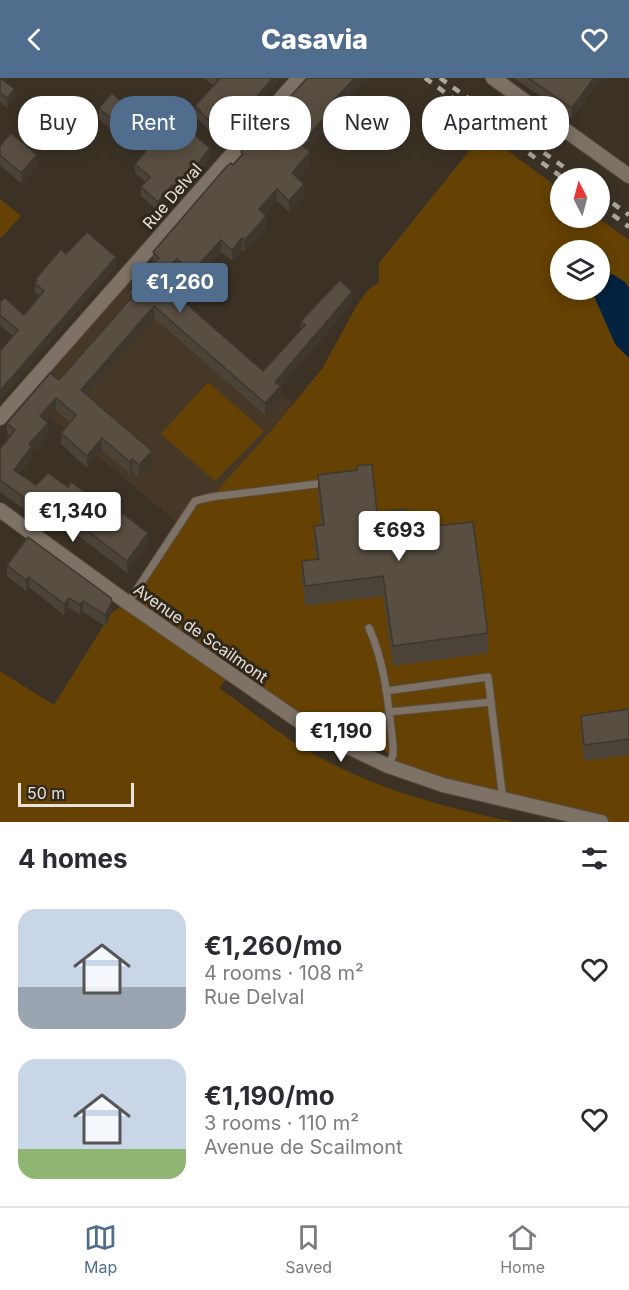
<!DOCTYPE html>
<html lang="en">
<head>
<meta charset="utf-8">
<style>
	:root { --surface:#fff; --page:#f7f7f7; --text:#2b2b33; --muted:#7c7c81; --line:#e1e1e2; --accent:#516d8d }
	body { margin:0; font-family:Inter,sans-serif; background:var(--page); color:var(--text); height:100vh; display:flex; flex-direction:column; font-size:22px; white-space:nowrap }
	* { box-sizing:border-box; margin:0 }
	p { font-size:20px; color:var(--muted) }
	.icon { flex:none; width:33px; height:33px; fill:none; stroke:currentColor; stroke-width:2; stroke-linecap:round; stroke-linejoin:round }
	.map { position:relative; height:744px; overflow:hidden }
	.side { display:flex; flex-direction:column; background:var(--surface); flex:1 }
	.side>* { flex:none }
	.top-card { position:absolute; left:18px; top:18px; width:594px; height:54px; display:flex; gap:12px }
	.needle { width:39px; rotate:354deg }
	.fabs { position:absolute; left:550px; top:90px; display:grid; gap:12px }
	.fabs a { display:grid; place-items:center; width:60px; height:60px; border-radius:50%; background:var(--surface); box-shadow:0 3px 15px #0003; font-size:30px }
	.scale { position:absolute; left:18px; bottom:15px; width:116px; box-sizing:border-box; padding-left:6px; border:3px solid #e9e3db; border-top:0; font-size:16px; line-height:21px; white-space:nowrap; color:#e9e3db; -webkit-text-stroke:4px #31281c; paint-order:stroke }
	.price { position:absolute; translate:-50% -51px; padding:0 14px; border-radius:6px; background:#fff; color:#222; font-size:20px; line-height:39px; filter:drop-shadow(0 2px 3px #0008) }
	.price::after { content:''; position:absolute; left:50%; top:36px; width:18px; height:14px; margin-left:-9px; background:inherit; clip-path:polygon(0 0,100% 0,50% 100%) }
	.price.current { background:var(--accent); color:#fff }
	ul { padding:0; list-style:none }
	li { display:flex; align-items:center; gap:18px; height:150px; padding:0 18px }
	li span { display:grid; place-items:center; flex:none; width:168px; height:120px; border-radius:18px; color:#555 }
	li>.icon { margin-inline-start:auto }
	span .icon { width:72px; height:72px; fill:#fffc; stroke-width:1 }
	li b { font-size:26px }
	h2 { display:flex; justify-content:space-between; align-items:center; height:72px; padding:0 18px; font-size:26px }
	.chip { padding:0 21px; border-radius:24px; background:var(--surface); box-shadow:0 3px 15px #0003; font-size:21px; line-height:54px }
	.chip.current { background:var(--accent); color:#fff }
	header { display:flex; justify-content:space-between; align-items:center; height:78px; padding:0 18px; background:var(--accent); color:#fff; font-size:27px; font-weight:800 }
	.menu { display:flex; justify-content:space-around; align-items:center; height:84px; border-top:2px solid var(--line); background:var(--surface); font-size:16px; color:var(--muted) }
	.menu a { display:grid; justify-items:center; gap:3px }
	.menu .current { color:var(--accent) }
	.map>svg:first-child { display:block }
	.built { fill:#463826 }
	.green { fill:#654204; fill-rule:evenodd }
	.water { fill:#042340 }
	.lines { fill:none; stroke-linecap:round; stroke-linejoin:round }
	.service-casing { stroke:#564e43; stroke-width:9 }
	.minor-casing { stroke:#564e43; stroke-width:16 }
	.service { stroke:#7d7265; stroke-width:7 }
	.minor { stroke:#7d7265; stroke-width:14 }
	.rail { stroke:#afa89e; stroke-width:4.5; stroke-dasharray:8 8; stroke-linecap:butt }
	.wall { fill:#4c4338 }
	.shaded-wall { fill:#3e372e }
	.building { fill:#584e41; stroke:#3e372e; stroke-width:1.5 }
	.labels { text-anchor:middle; stroke-width:6; stroke-linejoin:round; paint-order:stroke }
	.street-label { font-size:16px; fill:#e9e3db; stroke:#31281c }
</style>
</head>
<body>
<header><svg class="icon" aria-label="back" viewBox="0 0 24 24"><path d="M15 5l-7 7 7 7"/></svg>Casavia<svg class="icon" aria-label="heart" viewBox="0 0 24 24"><path d="M12 20l-8-8c-3-5 5-10 8-4 3-6 11-1 8 4z"/></svg></header>
<div class="map">
<svg width="629" height="744" viewBox="0 0 629 744">
	<rect width="100%" height="100%" fill="#3b3225"/>
	<polygon class="built" points="136,184 292,325 268,356 211,419 179,446 22,315"/>
	<g class="green">
		<path d="M489,59L561,112V140H598L629,162V744H601L388,688L392,677L307,633L298,643L230,596L219,610C249,631 278,656 310,674C377,712 440,728 514,744H0V593L54,627L112,534L128,525L195,423L211,419L268,356L322,291L356,229L368,212L379,204V185L478,62ZM561,172H600V212H561Z"/>
		<polygon points="0,121 21,138 0,161"/>
		<polygon points="208,304 264,353 215,403 161,356"/>
	</g>
	<polygon class="water" points="612,196 625,204 629,210 629,280 615,266 594,218 595,212 600,212 602,199"/>
	<g class="lines">
		<g class="service-casing">
			<g id="service">
				<polyline points="128,525 195,423 211,419 324,405"/>
				<path d="M369,550C386,588 388,626 393,667V677L388,688"/>
				<polyline points="386,613 488,599 503,722"/>
				<polyline points="389,634 491,624"/>
			</g>
		</g>
		<g class="minor-casing">
			<g id="minor">
				<polyline points="493,0 629,98"/>
				<polyline points="0,340 299,0"/>
				<polyline points="0,432 128,525 309,650 388,688 443,707 601,744"/>
			</g>
		</g>
		<use href="#service" class="service"/>
		<use href="#minor" class="minor"/>
		<g class="rail">
			<polyline points="425,0 563,100"/>
			<polyline points="440,0 579,100"/>
			<polyline points="600,116 629,137"/>
			<polyline points="600,127 629,149"/>
		</g>
	</g>
	<g class="wall">
		<polygon points="0,0 15,20 7,30 0,24"/>
		<polygon points="204,0 281,0 223,66 195,38 195,28 214,8"/>
		<polygon points="362,0 362,4 338,30 338,37 310,69 310,86 298,100 304,118 289,134 277,123 265,136 266,150 244,174 242,172 232,183 221,174 195,203 194,202 191,205 177,192 164,206 263,293 301,251 301,243 352,225 281,309 281,320 265,337 154,240 87,317 152,385 139,399 132,393 130,396 102,372 87,390 61,366 61,355 70,344 56,332 46,343 48,357 32,375 32,380 20,396 36,407 148,466 127,495 46,433 39,442 0,414 0,371 10,359 7,356 7,345 59,302 128,224 128,215 153,186 153,174 241,78 241,74"/>
		<polygon points="514,0 604,0 604,2 594,10 572,40"/>
		<polygon points="99,30 123,36 110,51 99,41"/>
		<polygon points="0,68 37,88 21,105 0,87"/>
		<polygon points="153,71 210,79 187,109 176,119 172,116 158,133 141,118 141,109 146,104 135,95 135,86"/>
		<polygon points="66,176 116,189 13,258 0,247 0,224 24,237 40,218 35,215 35,202"/>
		<polygon points="357,388 377,435 409,457 434,454 434,448 488,555 488,575 393,588 383,518 305,528 302,503 302,483 316,481 314,468 314,448 321,447 318,417 318,397 357,392"/>
		<polygon points="7,487 112,534 105,548 83,534 80,537 69,530 64,537 29,509 26,513 7,498"/>
		<polygon points="629,631 629,677 584,683 581,654 581,638"/>
	</g>
	<g class="shaded-wall">
		<polygon points="273,0 281,0 223,66 223,57"/>
		<polygon points="355,0 362,0 362,4 338,30 338,37 310,69 310,74 303,68 307,59 334,22"/>
		<polygon points="594,0 604,0 604,2 594,10 572,40 572,30"/>
		<polygon points="15,11 15,20 7,30 7,20"/>
		<polygon points="123,25 123,36 110,51 110,40"/>
		<polygon points="210,70 210,79 187,109 176,119 176,110"/>
		<polygon points="310,74 310,86 292,107 292,95"/>
		<polygon points="37,77 37,88 21,105 21,95"/>
		<polygon points="304,106 304,118 289,134 289,123"/>
		<polygon points="172,107 172,116 158,133 158,124"/>
		<polygon points="277,111 277,123 259,143 259,131"/>
		<polygon points="266,138 266,150 244,174 244,163"/>
		<polygon points="242,160 242,172 232,183 232,172"/>
		<polygon points="221,162 221,174 195,203 195,191"/>
		<polygon points="116,179 116,189 0,322 0,313"/>
		<polygon points="177,181 177,192 158,213 158,201"/>
		<polygon points="194,190 194,202 191,205 191,193"/>
		<polygon points="352,214 352,225 281,309 281,320 265,337 265,325 275,304"/>
		<polygon points="154,228 154,240 81,323 81,312"/>
		<polygon points="56,320 56,332 40,350 40,338"/>
		<polygon points="48,345 48,357 32,375 32,380 14,404 14,392 29,366"/>
		<polygon points="102,360 102,372 87,390 87,378"/>
		<polygon points="152,373 152,385 139,399 139,387"/>
		<polygon points="132,381 132,393 130,396 130,384"/>
		<polygon points="46,421 46,433 39,442 39,430"/>
		<polygon points="148,455 148,466 127,495 127,483"/>
		<polygon points="29,499 29,509 26,513 26,502"/>
		<polygon points="69,520 69,530 64,537 64,526"/>
		<polygon points="83,523 83,534 80,537 80,527"/>
		<polygon points="112,524 112,534 105,548 105,537"/>
	</g>
	<g class="building">
		<polygon points="0,0 15,11 7,20 0,15"/>
		<polygon points="216,0 273,0 223,57 195,28 219,2"/>
		<polygon points="307,0 355,0 334,22 338,25 307,59 310,62 303,68 310,74 292,95 304,106 289,123 277,111 259,131 266,138 244,163 242,160 232,172 221,162 195,191 194,190 191,193 177,181 158,201 263,293 305,247 301,243 340,202 352,214 275,304 281,308 265,325 154,228 81,312 152,373 139,387 132,381 130,384 102,360 87,378 61,355 76,337 56,320 40,338 48,345 29,366 32,368 14,392 36,407 48,395 68,409 71,404 119,439 122,435 148,455 127,483 46,421 39,430 0,402 0,371 15,352 7,345 50,295 59,302 132,219 128,215 159,180 153,174 226,89 231,85 233,87 243,76 241,74 245,69"/>
		<polygon points="528,0 594,0 572,30"/>
		<polygon points="112,15 123,25 110,40 99,30"/>
		<polygon points="177,42 210,70 187,100 176,110 172,107 158,124 141,109 150,99 135,86 150,68 153,71"/>
		<polygon points="11,55 37,77 21,95 0,77 0,68"/>
		<polygon points="87,154 116,179 0,313 0,273 18,252 0,237 0,224 5,220 24,237 44,213 35,205 37,203 35,202 61,171 66,176"/>
		<polygon points="372,386 377,435 405,431 409,457 435,454 434,448 473,444 488,555 393,568 383,498 305,508 302,483 319,481 314,448 324,447 318,397 357,392 357,388"/>
		<polygon points="28,459 111,520 112,524 105,537 83,523 80,527 69,520 64,526 29,499 26,502 7,487"/>
		<polygon points="629,631 629,661 584,667 581,638"/>
	</g>
	<g class="labels">
		<g class="street-label">
			<text transform="translate(172 118) rotate(-49)" y="6">Rue Delval</text>
			<text transform="translate(201 555) rotate(35)" y="6">Avenue de Scailmont</text>
		</g>
	</g>
</svg>
<div class="fabs">
<a><svg class="needle" viewBox="-14 -14 28 28"><path d="M0-13l5 13h-10z" fill="#e53935"/><path d="M0 13l5-13h-10z" fill="#7c7c81"/></svg></a>
<a><svg class="icon" aria-label="layers" viewBox="0 0 24 24"><path d="M12 4l9 5-9 5-9-5zM3 14l9 5 9-5"/></svg></a>
</div>
<div class="scale">50 m</div>
<b class="price current" style="left:180px;top:236px">€1,260</b>
<b class="price" style="left:73px;top:465px">€1,340</b>
<b class="price" style="left:399px;top:484px">€693</b>
<b class="price" style="left:341px;top:685px">€1,190</b>
<div class="top-card">
<a class="chip">Buy</a>
<a class="chip current">Rent</a>
<a class="chip">Filters</a>
<a class="chip">New</a>
<a class="chip">Apartment</a>
</div>
</div>
<section class="side">
<h2>4 homes<svg class="icon" aria-label="filters" viewBox="0 0 24 24"><path d="M4 7h16M4 17h16"/><circle cx="9" cy="7" r="2"/><circle cx="15" cy="17" r="2"/></svg></h2>
<ul>
<li><span style="background:linear-gradient(#c9d6e8 65%,#9aa5b1 0)"><svg class="icon" aria-label="home" viewBox="0 0 24 24"><path d="M3 11l9-7 9 7M6 9v11h12V9"/></svg></span><div><b>€1,260/mo</b><p>4 rooms · 108 m²</p><p>Rue Delval</p></div><svg class="icon" aria-label="heart" viewBox="0 0 24 24"><path d="M12 20l-8-8c-3-5 5-10 8-4 3-6 11-1 8 4z"/></svg></li>
<li><span style="background:linear-gradient(#c9d6e8 75%,#8fb573 0)"><svg class="icon" aria-label="home" viewBox="0 0 24 24"><path d="M3 11l9-7 9 7M6 9v11h12V9"/></svg></span><div><b>€1,190/mo</b><p>3 rooms · 110 m²</p><p>Avenue de Scailmont</p></div><svg class="icon" aria-label="heart" viewBox="0 0 24 24"><path d="M12 20l-8-8c-3-5 5-10 8-4 3-6 11-1 8 4z"/></svg></li>
</ul>
</section>
<nav class="menu">
<a class="current"><svg class="icon" aria-label="map" viewBox="0 0 24 24"><path d="M3 6l6-2 6 2 6-2v14l-6 2-6-2-6 2zM9 4v14M15 6v14"/></svg>Map</a>
<a><svg class="icon" aria-label="saved" viewBox="0 0 24 24"><path d="M7 4h10v16l-5-4-5 4z"/></svg>Saved</a>
<a><svg class="icon" aria-label="home" viewBox="0 0 24 24"><path d="M3 11l9-7 9 7M6 9v11h12V9"/></svg>Home</a>
</nav>
</body>
</html>
